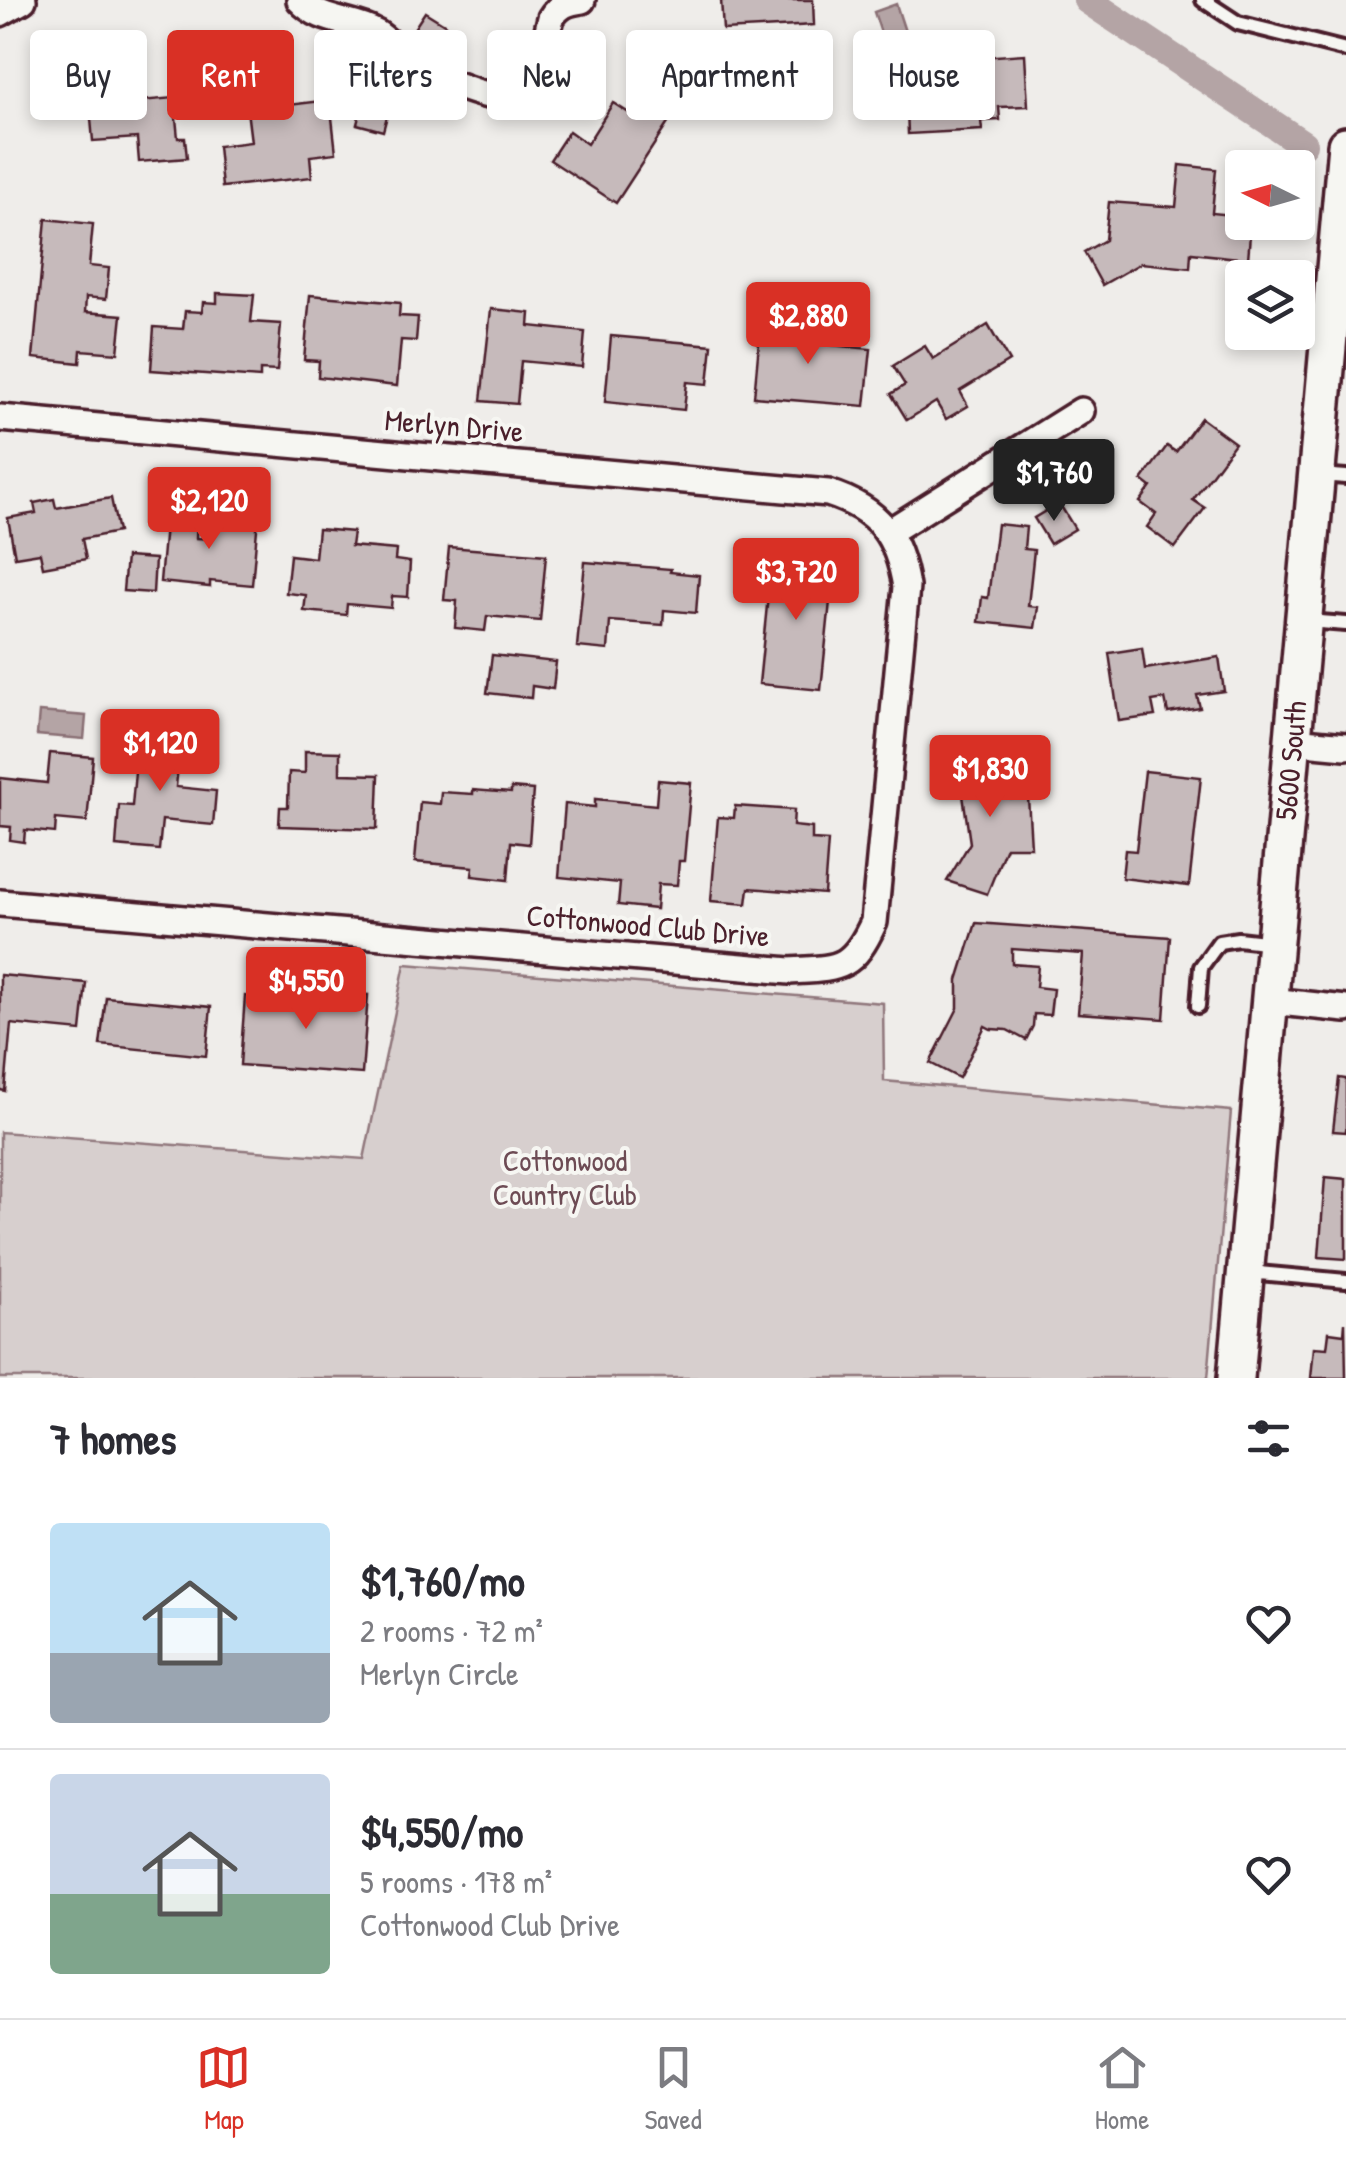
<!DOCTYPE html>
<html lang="en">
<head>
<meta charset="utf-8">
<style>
	:root { --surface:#fff; --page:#f7f7f7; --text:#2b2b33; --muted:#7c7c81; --line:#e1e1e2; --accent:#d93025 }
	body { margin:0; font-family:"Patrick Hand",sans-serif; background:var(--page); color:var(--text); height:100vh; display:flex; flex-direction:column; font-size:38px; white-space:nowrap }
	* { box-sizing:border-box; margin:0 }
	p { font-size:32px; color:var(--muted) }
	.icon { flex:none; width:55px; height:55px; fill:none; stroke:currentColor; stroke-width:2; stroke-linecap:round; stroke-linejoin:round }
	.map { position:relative; height:1378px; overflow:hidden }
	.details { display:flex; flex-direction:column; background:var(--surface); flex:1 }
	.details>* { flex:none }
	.hud { position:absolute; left:30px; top:30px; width:1288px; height:90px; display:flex; gap:20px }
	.needle { width:65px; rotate:275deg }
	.buttons { position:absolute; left:1225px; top:150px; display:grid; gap:20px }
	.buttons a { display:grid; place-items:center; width:90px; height:90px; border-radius:10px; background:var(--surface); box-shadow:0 5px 15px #0003; font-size:50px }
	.price { position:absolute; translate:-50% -85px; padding:0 22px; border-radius:10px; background:var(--accent); color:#fff; font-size:32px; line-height:65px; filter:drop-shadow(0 2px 5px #0008) }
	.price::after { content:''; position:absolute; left:50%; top:60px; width:30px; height:22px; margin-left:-15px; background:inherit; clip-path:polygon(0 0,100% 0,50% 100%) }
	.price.current { background:#222; color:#fff }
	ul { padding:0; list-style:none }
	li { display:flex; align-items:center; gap:30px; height:250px; padding:0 50px }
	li+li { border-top:2px solid var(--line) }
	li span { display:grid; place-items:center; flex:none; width:280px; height:200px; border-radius:10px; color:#555 }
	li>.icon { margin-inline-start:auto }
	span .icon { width:120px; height:120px; fill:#fffc; stroke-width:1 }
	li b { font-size:42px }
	h2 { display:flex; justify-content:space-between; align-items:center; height:120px; padding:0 50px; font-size:42px }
	.chip { padding:0 35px; border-radius:10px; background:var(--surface); box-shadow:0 5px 15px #0003; font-size:35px; line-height:90px }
	.chip.current { background:var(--accent); color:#fff }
	.dock { display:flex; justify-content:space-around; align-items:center; height:140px; border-top:2px solid var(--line); background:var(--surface); font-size:28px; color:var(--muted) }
	.dock a { display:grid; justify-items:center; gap:5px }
	.dock .current { color:var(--accent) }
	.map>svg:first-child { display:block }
	.green { fill:#d7cfce; stroke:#90777c; stroke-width:2.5 }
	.water { fill:#b4a4a5; stroke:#8a6f74; stroke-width:2.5 }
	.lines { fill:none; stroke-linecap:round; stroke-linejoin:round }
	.canal { stroke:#b4a4a5; stroke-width:28 }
	.building { fill:#c6babb; stroke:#4a1f2b; stroke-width:2.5 }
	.lane-casing { stroke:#4a1f2b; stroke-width:20 }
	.street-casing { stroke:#4a1f2b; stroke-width:32 }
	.secondary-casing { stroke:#4a1f2b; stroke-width:42 }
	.lane { stroke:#f6f6f2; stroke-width:12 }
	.street { stroke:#f6f6f2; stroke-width:25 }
	.secondary { stroke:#f6f6f2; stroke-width:35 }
	.labels { text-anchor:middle; stroke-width:8; stroke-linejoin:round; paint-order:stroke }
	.street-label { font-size:30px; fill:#4a1f2b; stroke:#f6f6f2 }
	.park-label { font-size:30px; fill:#6d4b54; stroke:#f6f6f2 }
</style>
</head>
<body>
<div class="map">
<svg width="1346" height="1378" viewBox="0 0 1346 1378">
	<rect width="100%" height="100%" fill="#efedea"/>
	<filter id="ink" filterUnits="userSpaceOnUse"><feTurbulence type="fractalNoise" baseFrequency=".01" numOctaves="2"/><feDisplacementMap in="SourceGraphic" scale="20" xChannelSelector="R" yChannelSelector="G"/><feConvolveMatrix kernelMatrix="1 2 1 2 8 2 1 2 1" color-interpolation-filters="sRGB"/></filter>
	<g filter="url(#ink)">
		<polygon class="green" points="405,964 883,1003 884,1081 1231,1111 1208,1378 0,1378 0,1132 364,1159"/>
		<g class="water">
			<polygon points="896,4 911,50 889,57 874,12"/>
			<polygon points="39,712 86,716 84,739 37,735"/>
		</g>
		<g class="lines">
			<polyline class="canal" points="1087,0 1303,144"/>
		</g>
		<g class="building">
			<polygon points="721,0 813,0 814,25 723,30"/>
			<polygon points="425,12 457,32 441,58 408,38"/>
			<polygon points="981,45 981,57 1025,54 1028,106 999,107 1000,120 981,121 982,130 908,134 906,82 930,80 931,97 956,96 953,47"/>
			<polygon points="96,53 100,97 116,95 117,103 174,98 178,138 185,138 187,158 139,162 137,138 93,141 90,108 76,110 71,55"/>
			<polygon points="640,95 672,117 616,203 550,160 569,131 587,144 613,103 629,113"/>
			<polygon points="364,98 390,105 383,131 357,124"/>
			<polygon points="330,100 336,153 310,156 312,177 222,187 218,146 251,142 247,110"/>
			<polygon points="1180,165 1216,169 1212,213 1242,216 1242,222 1251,222 1248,259 1191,253 1190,268 1141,263 1102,285 1084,252 1105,240 1109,202 1176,207"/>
			<polygon points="46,219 93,224 89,266 109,268 106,299 86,297 85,312 122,315 118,353 81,350 80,363 33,358"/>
			<polygon points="217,293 254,295 251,322 281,324 277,371 260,370 260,378 151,370 154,327 183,329 185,311 202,312 203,302 217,303"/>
			<polygon points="310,295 400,303 399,316 418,317 416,341 401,340 397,386 318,377 319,361 304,360"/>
			<polygon points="491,309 530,313 529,326 585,332 582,367 521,361 517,404 481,401"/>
			<polygon points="762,311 792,314 789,341 871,349 865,406 754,397"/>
			<polygon points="988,325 1009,361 960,391 968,406 946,419 936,402 907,420 891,394 905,385 893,366 925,346 933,359"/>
			<polygon points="611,336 712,345 708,384 687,382 684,410 605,402"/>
			<polygon points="1201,418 1235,443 1193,500 1205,508 1175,548 1147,527 1156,514 1140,502 1151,487 1142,480 1167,446 1176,452"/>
			<polygon points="111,498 118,532 82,539 86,559 43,567 40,553 15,557 8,518 36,513 34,503 54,499 56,508"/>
			<polygon points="1059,503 1075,529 1050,544 1034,518"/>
			<polygon points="166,514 197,517 196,538 213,539 216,515 258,518 252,585 210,581 210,587 160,582"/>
			<polygon points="997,524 1026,527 1024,549 1034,550 1028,606 1038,607 1035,628 979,622 982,597 988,598"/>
			<polygon points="318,529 353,532 351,546 396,550 395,560 410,562 408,597 392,596 391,608 347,604 346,615 304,611 306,595 286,593 290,555 315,558"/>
			<polygon points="449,547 546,555 540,621 487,616 485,631 455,628 457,601 444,600"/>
			<polygon points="772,556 834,562 821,690 759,684"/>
			<polygon points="126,557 155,559 153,593 123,591"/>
			<polygon points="585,562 671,569 670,572 699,575 696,613 664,610 663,625 610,621 608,650 577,647"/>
			<polygon points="1142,648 1145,669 1219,657 1224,691 1197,695 1200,708 1168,713 1165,699 1152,701 1155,716 1119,721 1109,653"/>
			<polygon points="492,655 556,662 553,689 532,686 531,698 487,693"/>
			<polygon points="139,726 170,729 169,743 180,744 176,787 216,791 213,825 162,820 159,850 116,846 119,805 132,806"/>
			<polygon points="305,751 340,752 340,774 379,775 377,829 279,826 280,807 288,807 289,772 305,773"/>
			<polygon points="50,753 93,757 87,822 56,819 55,833 25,830 24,842 10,840 11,827 0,826 0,778 47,783"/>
			<polygon points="1018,758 1019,784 1010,785 1011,798 1028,797 1031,847 1006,847 987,894 947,881 970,843 958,761"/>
			<polygon points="1145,771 1201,777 1189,886 1122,878 1125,850 1136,851"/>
			<polygon points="658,780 691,783 684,861 679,861 677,885 658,884 656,909 618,905 620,883 559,877 565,804 595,807 595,799 656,805"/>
			<polygon points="511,788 533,790 529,844 511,842 508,880 472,876 473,867 415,862 420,802 440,804 441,792 473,794 473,790 511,793"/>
			<polygon points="735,806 794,810 793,826 812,828 812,840 828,841 824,894 749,888 747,904 711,901 718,817 734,818"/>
			<polygon points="976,923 1170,937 1164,1019 1078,1013 1083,954 1012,949 1012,964 1038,966 1036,987 1053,989 1050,1015 1034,1014 1033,1026 1026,1040 1007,1030 991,1029 985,1026 959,1078 930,1063 958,1008 958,980"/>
			<polygon points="0,975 86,983 81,1031 11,1024 5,1091 0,1090"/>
			<polygon points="298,990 368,995 362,1074 240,1065 245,996 298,1000"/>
			<polygon points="106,997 211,1007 206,1056 100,1045"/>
			<polygon points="1339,1078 1346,1079 1346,1132 1333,1131"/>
			<polygon points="1325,1177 1346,1179 1346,1259 1319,1257"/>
			<polygon points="1345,1322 1346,1378 1311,1378 1314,1347 1327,1348 1329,1332 1344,1334"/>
		</g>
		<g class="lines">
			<g class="lane-casing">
				<g id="lane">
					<polyline points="1203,0 1238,23 1346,50"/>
					<polyline points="1320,475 1346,477"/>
					<polyline points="1307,621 1346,624"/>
					<polyline points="1198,1006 1201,967 1219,942 1238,939 1273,943"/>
					<polyline points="1248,1272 1346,1281"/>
				</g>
			</g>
			<g class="street-casing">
				<g id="street">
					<path d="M300,0C321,23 350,19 376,33C389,41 398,54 411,63C429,75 483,98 504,97C515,97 524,93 530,84C541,69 546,37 551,18C559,5 567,2 582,0"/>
					<polyline points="0,13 23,0"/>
					<path d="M0,418L828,493C879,509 898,536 906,587L874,922C852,970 840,968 790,971L0,903"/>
					<polyline points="889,532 1081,411"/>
					<polyline points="1293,741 1346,746"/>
					<polyline points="1270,1001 1346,1009"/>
				</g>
			</g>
			<g class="secondary-casing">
				<g id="secondary">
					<path id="s1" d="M1236,1378L1346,145"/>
				</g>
			</g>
			<use href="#lane" class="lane"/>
			<use href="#street" class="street"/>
			<use href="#secondary" class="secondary"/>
		</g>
	</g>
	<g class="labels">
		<g class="street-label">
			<text transform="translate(454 426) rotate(5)" y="10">Merlyn Drive</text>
			<text dy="10" stroke="none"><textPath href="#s1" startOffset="620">5600 South</textPath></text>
			<text transform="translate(648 926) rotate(5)" y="10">Cottonwood Club Drive</text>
		</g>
		<g class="park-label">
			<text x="565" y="1171">Cottonwood<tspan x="565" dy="34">Country Club</tspan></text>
		</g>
	</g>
</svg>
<div class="buttons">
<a><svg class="needle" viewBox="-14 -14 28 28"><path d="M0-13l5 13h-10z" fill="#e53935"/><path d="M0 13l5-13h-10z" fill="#7c7c81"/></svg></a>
<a><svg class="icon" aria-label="layers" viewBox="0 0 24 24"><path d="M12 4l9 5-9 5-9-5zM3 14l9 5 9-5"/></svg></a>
</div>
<b class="price" style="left:808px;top:367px">$2,880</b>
<b class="price current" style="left:1054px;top:524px">$1,760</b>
<b class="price" style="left:209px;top:552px">$2,120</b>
<b class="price" style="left:796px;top:623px">$3,720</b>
<b class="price" style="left:160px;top:794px">$1,120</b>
<b class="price" style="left:990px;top:820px">$1,830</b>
<b class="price" style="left:306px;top:1032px">$4,550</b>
<div class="hud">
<a class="chip">Buy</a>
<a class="chip current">Rent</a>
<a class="chip">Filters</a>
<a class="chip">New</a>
<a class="chip">Apartment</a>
<a class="chip">House</a>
</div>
</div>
<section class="details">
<h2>7 homes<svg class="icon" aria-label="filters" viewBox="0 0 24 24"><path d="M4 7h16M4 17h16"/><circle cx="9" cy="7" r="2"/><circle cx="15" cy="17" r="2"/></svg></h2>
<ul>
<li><span style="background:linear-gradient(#bfe0f5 65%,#9aa5b1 0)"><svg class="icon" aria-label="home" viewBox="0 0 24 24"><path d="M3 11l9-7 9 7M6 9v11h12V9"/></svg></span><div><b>$1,760/mo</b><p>2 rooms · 72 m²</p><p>Merlyn Circle</p></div><svg class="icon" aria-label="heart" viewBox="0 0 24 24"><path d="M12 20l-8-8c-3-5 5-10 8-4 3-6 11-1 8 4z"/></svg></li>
<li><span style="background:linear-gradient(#c9d6e8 60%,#7fa58c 0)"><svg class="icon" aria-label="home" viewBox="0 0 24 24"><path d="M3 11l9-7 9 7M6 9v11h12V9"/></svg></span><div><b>$4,550/mo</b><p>5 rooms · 178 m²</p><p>Cottonwood Club Drive</p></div><svg class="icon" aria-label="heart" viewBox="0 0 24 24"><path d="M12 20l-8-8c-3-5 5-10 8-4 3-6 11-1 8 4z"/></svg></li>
</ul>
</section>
<nav class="dock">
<a class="current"><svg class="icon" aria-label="map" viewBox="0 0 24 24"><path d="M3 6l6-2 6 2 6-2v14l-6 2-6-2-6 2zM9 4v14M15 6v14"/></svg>Map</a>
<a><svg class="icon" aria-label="saved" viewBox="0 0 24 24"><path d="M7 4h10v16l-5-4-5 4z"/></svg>Saved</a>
<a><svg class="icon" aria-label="home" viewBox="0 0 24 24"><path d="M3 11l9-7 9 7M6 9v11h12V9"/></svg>Home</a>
</nav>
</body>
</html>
